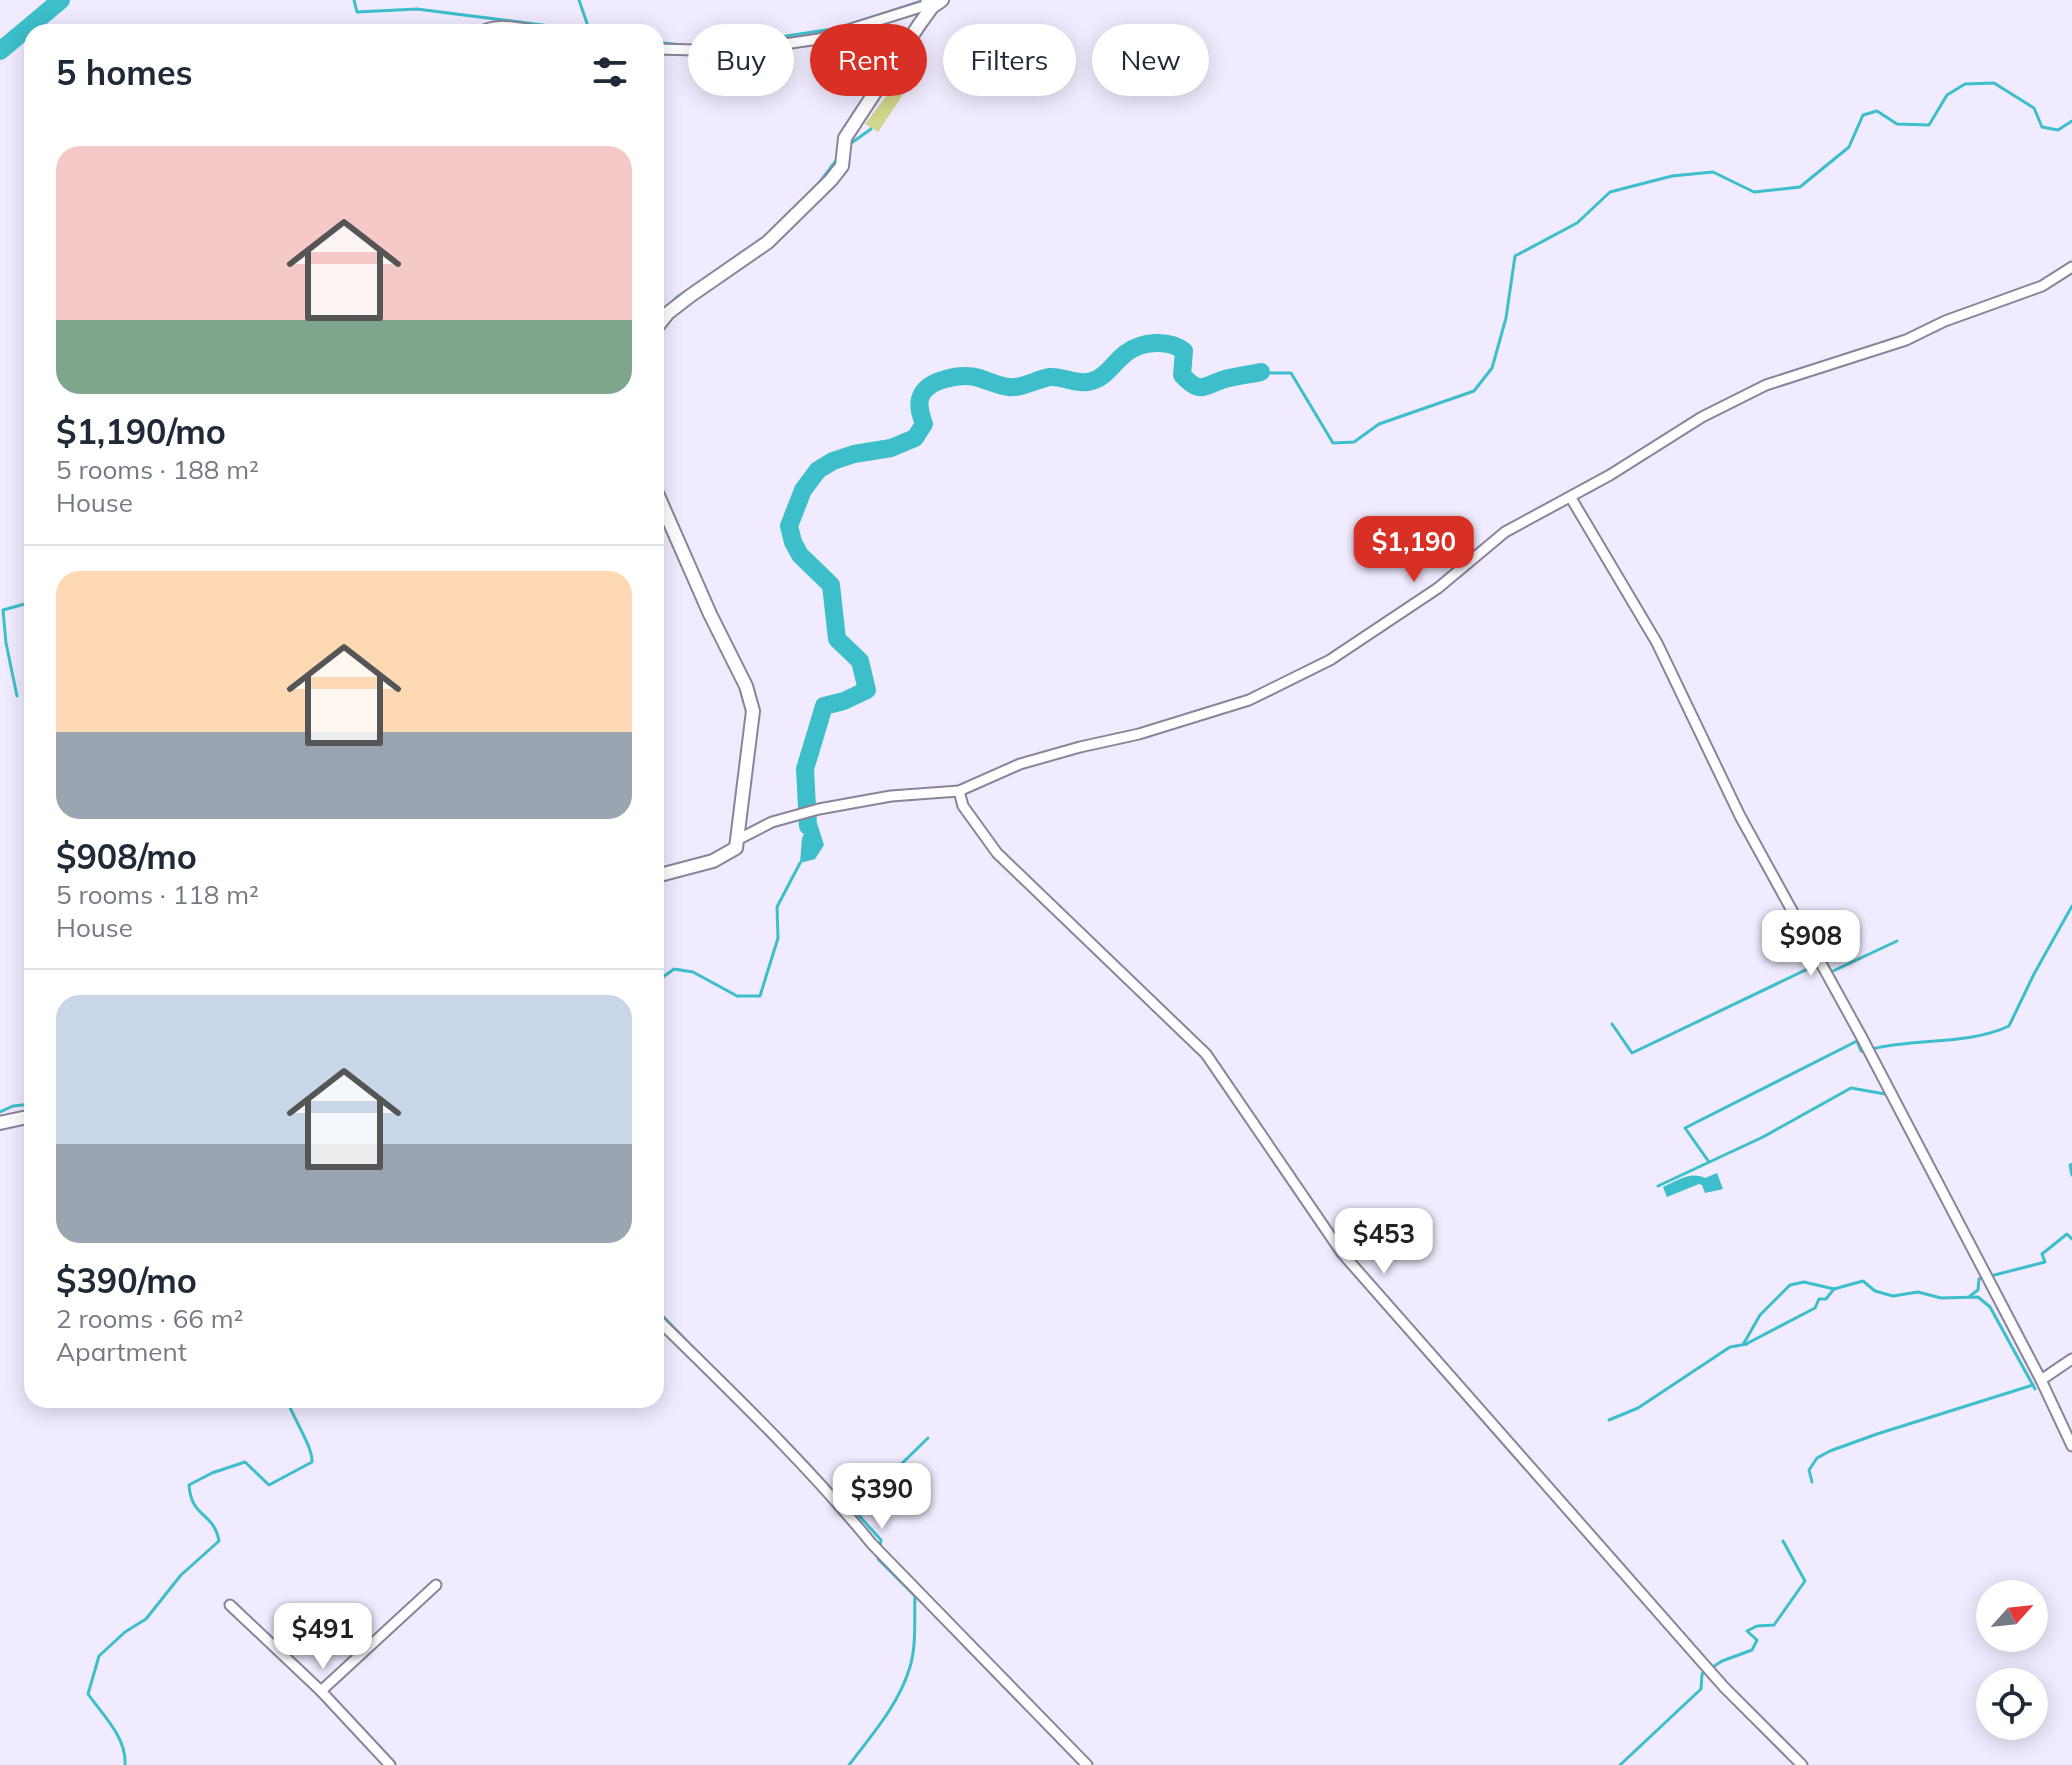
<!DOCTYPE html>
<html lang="en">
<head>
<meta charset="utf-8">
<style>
	:root { --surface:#fff; --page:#f2f2f3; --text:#1f2937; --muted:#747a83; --line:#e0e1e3; --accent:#d93025 }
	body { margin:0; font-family:Mulish,sans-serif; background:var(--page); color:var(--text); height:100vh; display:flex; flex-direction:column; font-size:30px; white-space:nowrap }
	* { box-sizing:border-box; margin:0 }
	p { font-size:26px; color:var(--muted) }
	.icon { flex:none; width:44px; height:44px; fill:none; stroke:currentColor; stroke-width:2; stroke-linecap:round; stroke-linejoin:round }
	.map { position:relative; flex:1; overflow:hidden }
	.side { position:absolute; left:24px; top:24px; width:640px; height:1384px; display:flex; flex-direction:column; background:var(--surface); border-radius:24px; box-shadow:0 4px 20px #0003 }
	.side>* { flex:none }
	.hud { position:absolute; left:688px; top:24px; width:760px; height:72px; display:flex; gap:16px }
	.needle { width:52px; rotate:63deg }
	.fabs { position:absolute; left:1976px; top:1580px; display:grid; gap:16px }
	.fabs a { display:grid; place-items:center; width:72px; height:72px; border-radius:50%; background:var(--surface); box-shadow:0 4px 20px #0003; font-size:40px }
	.price { position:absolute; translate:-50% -68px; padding:0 18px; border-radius:16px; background:#fff; color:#222; font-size:26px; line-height:52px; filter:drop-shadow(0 2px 4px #0008) }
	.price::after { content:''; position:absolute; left:50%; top:48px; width:24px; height:18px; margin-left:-12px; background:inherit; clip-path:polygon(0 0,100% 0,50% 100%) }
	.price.selected { background:var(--accent); color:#fff }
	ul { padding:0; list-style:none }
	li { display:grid; align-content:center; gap:16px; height:424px; padding:0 32px }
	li+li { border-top:2px solid var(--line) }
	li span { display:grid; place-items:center; height:248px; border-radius:24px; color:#555 }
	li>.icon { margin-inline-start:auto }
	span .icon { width:144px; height:144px; fill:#fffc; stroke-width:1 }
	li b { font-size:34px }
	h2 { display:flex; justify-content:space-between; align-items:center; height:96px; padding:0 32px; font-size:34px }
	.tag { padding:0 28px; border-radius:36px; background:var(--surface); box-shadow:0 4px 20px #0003; font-size:28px; line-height:72px }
	.tag.selected { background:var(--accent); color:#fff }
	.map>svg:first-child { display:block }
	.green { fill:#d2d68c }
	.water { fill:#3cbfcb }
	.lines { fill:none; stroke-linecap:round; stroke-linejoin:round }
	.stream { stroke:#3cbfcb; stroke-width:3 }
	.river { stroke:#3cbfcb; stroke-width:18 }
	.street-casing { stroke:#8b839a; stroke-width:13 }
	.secondary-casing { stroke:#8b839a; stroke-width:16 }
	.street { stroke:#fff; stroke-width:9 }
	.secondary { stroke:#fff; stroke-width:12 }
</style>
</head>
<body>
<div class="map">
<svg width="2072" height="1765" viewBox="0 0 2072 1765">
	<rect width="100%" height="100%" fill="#f1ebff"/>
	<polygon class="green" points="894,86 904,93 878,132 865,124"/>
	<g class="water">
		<polygon points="817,823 824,845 815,859 800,863 802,838 808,826"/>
		<path d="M1717,1173L1723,1189L1705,1193L1702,1185L1699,1184L1667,1197L1663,1187C1677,1181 1690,1171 1705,1178Z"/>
	</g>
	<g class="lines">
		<g class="stream">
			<polyline points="354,0 357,12 417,9 558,27 575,32"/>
			<polyline points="579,0 590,32"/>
			<polyline points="656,42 689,46"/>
			<polyline points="696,46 735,44 839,28 919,2"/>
			<polyline points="850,144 871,129"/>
			<polyline points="816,187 838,158"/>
			<polyline points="745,251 771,232"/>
			<polyline points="656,318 677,297 699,283"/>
			<polyline points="1265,373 1291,373 1333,443 1354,442 1379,424 1474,391 1492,368 1506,318 1515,256 1577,223 1610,192 1672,176 1713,172 1754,192 1800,187 1849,147 1863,115 1877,111 1897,124 1929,125 1947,95 1965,84 1994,83 2034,108 2042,127 2058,130 2072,121"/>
			<polyline points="17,696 6,643 3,610 32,602"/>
			<polyline points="1816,945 1835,979"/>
			<polyline points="1831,972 1897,941"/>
			<polyline points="656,982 674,969 693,972 737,996 760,996 778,938 777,907 800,863"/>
			<polyline points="1612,1024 1632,1053 1816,965 1821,972"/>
			<path d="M1871,1046L1872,1049C1916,1038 1969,1045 2009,1026L2034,974L2072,906"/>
			<polyline points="0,1112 13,1106 32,1104"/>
			<polyline points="1709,1162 1685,1128 1857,1041 1861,1051 1865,1052"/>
			<polyline points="2072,1164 2070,1165 2072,1175"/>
			<polyline points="1658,1186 1763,1137 1851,1088 1885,1094"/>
			<polyline points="1970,1296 1978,1290 1979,1279 2045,1262 2042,1254 2067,1234 2072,1239"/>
			<polyline points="656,1309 706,1361"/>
			<polyline points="1744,1343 1760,1315 1790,1285 1804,1282 1834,1289 1863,1281 1875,1291 1893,1296 1918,1292 1941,1298 1978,1297 1990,1307 2035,1389"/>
			<polyline points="1746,1344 1815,1308 1819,1299 1826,1299 1834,1289"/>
			<polyline points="420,1400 422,1400"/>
			<polyline points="1609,1420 1638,1408 1730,1347 1747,1344"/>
			<polyline points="1812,1482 1809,1470 1817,1458 1830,1451 1877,1434 2033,1385"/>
			<polyline points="880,1546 881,1540 854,1510 928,1438"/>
			<path d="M125,1765C127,1738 103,1715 88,1694L99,1656L125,1632L146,1619L181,1575L219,1541C214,1512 191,1518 189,1485L212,1473L245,1462L269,1485L312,1462C313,1447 293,1418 287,1400"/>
			<path d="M849,1765C871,1736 898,1705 909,1670C917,1647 914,1619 915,1596L878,1559"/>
			<polyline points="1620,1765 1701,1689 1702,1674 1722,1661 1752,1650 1757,1640 1747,1631 1757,1626 1774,1625 1805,1581 1783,1541"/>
		</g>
		<g class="river">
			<polyline points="0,51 61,0"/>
			<path d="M808,826L805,769L824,706L844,701L867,690L860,661L837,639L831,585L800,555L793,542L789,526L803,490L818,470L833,461L854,454L891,448L915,438L924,424C921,416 918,408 920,399C925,379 962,373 979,378C989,381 998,386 1009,387C1021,389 1037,379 1050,377C1062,376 1074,384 1087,382C1105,380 1113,363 1126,353C1142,341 1169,339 1184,351L1182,375C1200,394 1202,387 1222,380C1234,376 1248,375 1261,372"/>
		</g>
		<g class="street-casing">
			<g id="street">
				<path d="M480,32C499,21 523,29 544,32"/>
				<polyline points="656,49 736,51 819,39 924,6 932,7 926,0"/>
				<polyline points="1571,498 1657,643 1740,816 1861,1036 2041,1380 2072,1446"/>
				<polyline points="959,791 963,806 997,853 1206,1054 1342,1253 1724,1687 1802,1765"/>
				<polyline points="737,840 772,822 819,809 891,796 959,791 1020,764 1080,747 1139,734 1249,700 1330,660 1438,588 1505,532 1610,475 1702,417 1766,385 1906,340 1945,321 2042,286 2072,267"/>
				<path d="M656,1318C730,1391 806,1463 872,1544L1087,1765"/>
				<polyline points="2041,1380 2072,1359"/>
				<polyline points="230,1605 321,1691 390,1765"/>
				<polyline points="321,1691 436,1585"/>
			</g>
		</g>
		<g class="secondary-casing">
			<g id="secondary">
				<polyline points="656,328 668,313 690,296 768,242 831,180 842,166 845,138 919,25 932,7 942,0"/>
				<polyline points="656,491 710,614 746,686 753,711 736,848 713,861 656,876"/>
				<polyline points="0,1123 32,1116"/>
			</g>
		</g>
		<use href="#street" class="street"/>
		<use href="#secondary" class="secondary"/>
	</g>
</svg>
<div class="fabs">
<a><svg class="needle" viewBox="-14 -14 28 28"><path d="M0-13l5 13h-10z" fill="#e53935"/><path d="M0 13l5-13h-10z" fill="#747a83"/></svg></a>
<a><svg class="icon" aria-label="locate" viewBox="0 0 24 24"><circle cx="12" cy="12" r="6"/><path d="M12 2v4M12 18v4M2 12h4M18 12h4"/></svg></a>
</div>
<b class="price selected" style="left:1414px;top:584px">$1,190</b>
<b class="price" style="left:1811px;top:978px">$908</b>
<b class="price" style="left:1384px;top:1276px">$453</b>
<b class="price" style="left:882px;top:1531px">$390</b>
<b class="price" style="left:323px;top:1671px">$491</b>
<div class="hud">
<a class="tag">Buy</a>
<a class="tag selected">Rent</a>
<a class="tag">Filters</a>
<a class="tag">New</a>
</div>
<section class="side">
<h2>5 homes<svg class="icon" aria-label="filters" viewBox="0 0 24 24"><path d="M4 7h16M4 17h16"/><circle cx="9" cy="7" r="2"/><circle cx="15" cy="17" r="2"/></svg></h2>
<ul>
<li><span style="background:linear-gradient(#f6c9c9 70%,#7fa58c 0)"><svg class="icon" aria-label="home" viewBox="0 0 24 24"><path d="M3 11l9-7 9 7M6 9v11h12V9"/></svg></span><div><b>$1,190/mo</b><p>5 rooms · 188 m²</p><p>House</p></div></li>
<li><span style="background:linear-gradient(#ffd9b3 65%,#9aa5b1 0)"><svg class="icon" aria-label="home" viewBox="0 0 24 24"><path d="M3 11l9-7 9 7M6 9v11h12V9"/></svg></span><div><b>$908/mo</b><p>5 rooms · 118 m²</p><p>House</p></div></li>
<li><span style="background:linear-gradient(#c9d6e8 60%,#9aa5b1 0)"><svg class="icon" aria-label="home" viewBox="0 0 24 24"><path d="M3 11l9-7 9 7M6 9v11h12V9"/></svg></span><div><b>$390/mo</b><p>2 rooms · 66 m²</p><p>Apartment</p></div></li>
</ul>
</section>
</div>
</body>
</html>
